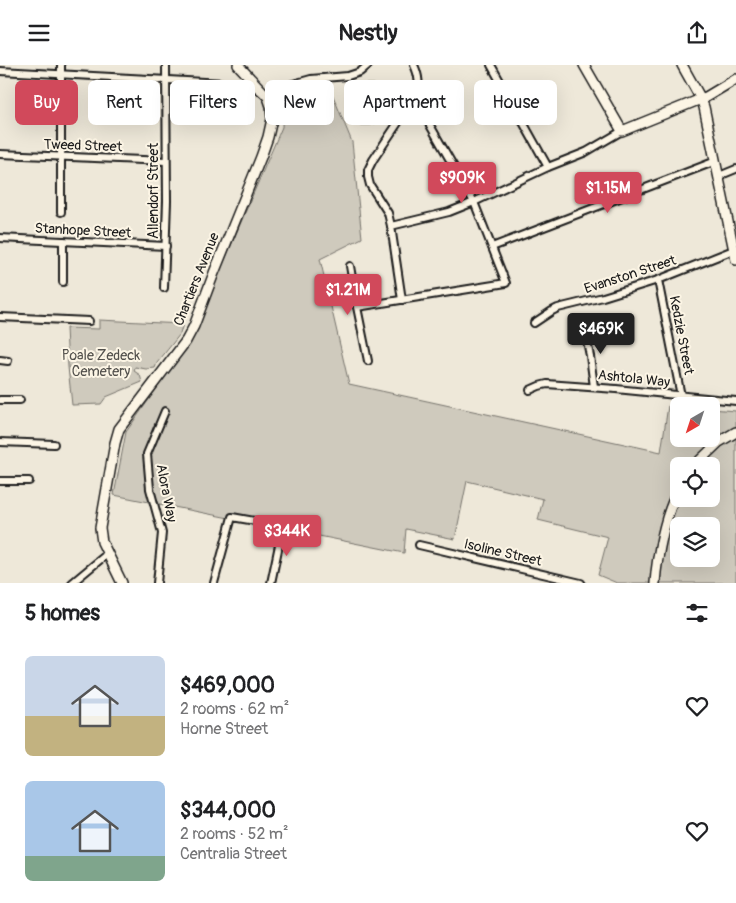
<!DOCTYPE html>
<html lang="en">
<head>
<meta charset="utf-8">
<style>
	:root { --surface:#fff; --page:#f2f2f2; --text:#202124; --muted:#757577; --accent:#d1495b }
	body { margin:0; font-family:Pangolin,sans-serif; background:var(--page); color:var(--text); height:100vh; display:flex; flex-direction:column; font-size:19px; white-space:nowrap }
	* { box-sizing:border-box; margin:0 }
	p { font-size:16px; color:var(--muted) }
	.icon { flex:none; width:28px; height:28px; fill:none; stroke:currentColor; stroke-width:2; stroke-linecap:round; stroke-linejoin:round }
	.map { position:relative; height:518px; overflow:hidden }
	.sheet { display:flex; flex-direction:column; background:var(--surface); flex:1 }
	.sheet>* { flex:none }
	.banner { position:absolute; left:15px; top:15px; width:706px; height:45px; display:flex; gap:10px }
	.needle { width:32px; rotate:219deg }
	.controls { position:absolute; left:670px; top:332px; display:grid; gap:10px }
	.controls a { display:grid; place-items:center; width:50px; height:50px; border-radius:8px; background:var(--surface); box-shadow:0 5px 20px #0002; font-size:25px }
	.price { position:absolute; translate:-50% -42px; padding:0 11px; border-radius:5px; background:var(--accent); color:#fff; font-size:16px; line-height:32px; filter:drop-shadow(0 1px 2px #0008) }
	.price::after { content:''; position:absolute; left:50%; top:30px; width:15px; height:11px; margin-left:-8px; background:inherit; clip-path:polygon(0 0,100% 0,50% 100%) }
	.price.current { background:#222; color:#fff }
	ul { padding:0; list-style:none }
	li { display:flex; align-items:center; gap:15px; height:125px; padding:0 25px }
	li span { display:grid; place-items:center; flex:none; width:140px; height:100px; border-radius:8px; color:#555 }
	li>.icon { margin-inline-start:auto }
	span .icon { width:60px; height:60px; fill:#fffc; stroke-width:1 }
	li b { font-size:21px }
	h2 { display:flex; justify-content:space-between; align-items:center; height:60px; padding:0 25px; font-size:21px }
	.pill { padding:0 18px; border-radius:8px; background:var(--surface); box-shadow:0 5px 20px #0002; font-size:18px; line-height:45px }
	.pill.current { background:var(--accent); color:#fff }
	header { display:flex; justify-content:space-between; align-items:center; height:65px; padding:0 25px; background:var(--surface); font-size:22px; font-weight:700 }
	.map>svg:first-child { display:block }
	.green { fill:#cfcabd; stroke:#76736c; fill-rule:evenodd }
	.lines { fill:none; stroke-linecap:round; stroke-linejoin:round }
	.street-casing { stroke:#1c1c1c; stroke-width:10 }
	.secondary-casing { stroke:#1c1c1c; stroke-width:12 }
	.street { stroke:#fcf5e5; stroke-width:6 }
	.secondary { stroke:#fcf5e5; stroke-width:9 }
	.labels { text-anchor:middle; stroke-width:4; stroke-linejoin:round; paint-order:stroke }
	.street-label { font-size:14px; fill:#1c1c1c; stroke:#fcf5e5 }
	.park-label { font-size:14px; fill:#52504c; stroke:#fcf5e5 }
</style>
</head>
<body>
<header><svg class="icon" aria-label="menu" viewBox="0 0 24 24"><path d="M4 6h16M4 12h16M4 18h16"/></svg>Nestly<svg class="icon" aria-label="share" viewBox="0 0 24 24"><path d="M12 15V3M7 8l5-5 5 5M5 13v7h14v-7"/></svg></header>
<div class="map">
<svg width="736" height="518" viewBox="0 0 736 518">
	<rect width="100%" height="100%" fill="#eee8d9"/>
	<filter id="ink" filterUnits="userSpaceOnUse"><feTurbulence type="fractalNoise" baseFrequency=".02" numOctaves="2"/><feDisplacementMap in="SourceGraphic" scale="10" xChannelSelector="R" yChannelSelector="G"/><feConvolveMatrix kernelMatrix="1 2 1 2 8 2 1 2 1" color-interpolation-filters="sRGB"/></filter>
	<g filter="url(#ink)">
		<g class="green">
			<polygon points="361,19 374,19 380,23 377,58 371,60 351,60 351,47 356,23"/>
			<path d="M329,21L352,77L362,173L320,194L349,319L661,387L668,341L679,342V374H711V344L736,346V518H617L598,510L608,472L538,455L543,434L467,416L455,474L406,464L404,488L114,430L126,367L189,278L282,62L283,36ZM679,401H711V434H679ZM679,461H711V494H679Z"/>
			<polygon points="99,255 183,259 180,269 157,298 155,303 146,304 135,302 134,306 140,310 142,317 106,332 101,339 72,340 68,302 66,263 99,264"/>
		</g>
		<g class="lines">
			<g class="street-casing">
				<g id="street">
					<polyline points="491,0 548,102"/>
					<polyline points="0,6 242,19 256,23 268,32 286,21 311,14 348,11 360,7 368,0"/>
					<polyline points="0,89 166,96"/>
					<polyline points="719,111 736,104"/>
					<polyline points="61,147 61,0"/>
					<polyline points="391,161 449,147 474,137 548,102 586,87 622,66"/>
					<polyline points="0,173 166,181"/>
					<polyline points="492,182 716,96"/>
					<polyline points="350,201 357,242 368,296"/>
					<polyline points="658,215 681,331"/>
					<polyline points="63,217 63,176"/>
					<polyline points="164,223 167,136 166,0"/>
					<path d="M402,235L391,161L388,148L370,120L368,112V105L373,95L416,31C420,19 419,11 414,0"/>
					<polyline points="357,242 506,218 474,137 427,55"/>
					<polyline points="0,252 89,256"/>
					<polyline points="534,258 552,246 558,243 603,232 658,215 736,184"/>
					<polyline points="584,262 590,291 594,322"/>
					<polyline points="0,295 8,296"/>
					<polyline points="530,325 539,321 547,319 616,324 736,336"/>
					<polyline points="0,335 20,335"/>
					<polyline points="0,377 54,379"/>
					<polyline points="0,416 29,416"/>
					<polyline points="419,480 581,518"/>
					<polyline points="72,518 107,489"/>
					<polyline points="157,518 162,468 150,424 147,389 165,346"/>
					<polyline points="214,518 232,452 283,461 271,518"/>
				</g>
			</g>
			<g class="secondary-casing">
				<g id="secondary">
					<polyline points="584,0 622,66 706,32 736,14"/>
					<polyline points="682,0 701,34 704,42 736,195"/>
					<polyline points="694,401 719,377 736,367"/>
					<polyline points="122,518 102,477 100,463 115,378 119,364 186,276 194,261 214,208 261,92 268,72 272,54 271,41 268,32 238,0"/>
					<path d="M655,518C657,492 665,447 679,425"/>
				</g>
			</g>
			<use href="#street" class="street"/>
			<use href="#secondary" class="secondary"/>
		</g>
	</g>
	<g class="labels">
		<g class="street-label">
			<text transform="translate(83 80) rotate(2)" y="5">Tweed Street</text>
			<text transform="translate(153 126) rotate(-90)" y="5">Allendorf Street</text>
			<text transform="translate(83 165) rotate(3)" y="5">Stanhope Street</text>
			<text transform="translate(630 209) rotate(-18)" y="5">Evanston Street</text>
			<text transform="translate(196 214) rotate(-68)" y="5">Chartiers Avenue</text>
			<text transform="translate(682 270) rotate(79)" y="5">Kedzie Street</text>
			<text transform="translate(634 313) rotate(6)" y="5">Ashtola Way</text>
			<text transform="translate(167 428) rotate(79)" y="5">Alora Way</text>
			<text transform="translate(503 487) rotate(13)" y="5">Isoline Street</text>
		</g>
		<g class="park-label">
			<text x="101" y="295">Poale Zedeck<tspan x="101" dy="16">Cemetery</tspan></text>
		</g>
	</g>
</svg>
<div class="controls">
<a><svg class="needle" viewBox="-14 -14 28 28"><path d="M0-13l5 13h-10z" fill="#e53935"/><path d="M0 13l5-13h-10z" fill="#757577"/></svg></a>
<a><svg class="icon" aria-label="locate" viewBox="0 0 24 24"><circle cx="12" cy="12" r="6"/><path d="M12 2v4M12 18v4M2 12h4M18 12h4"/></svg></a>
<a><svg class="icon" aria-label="layers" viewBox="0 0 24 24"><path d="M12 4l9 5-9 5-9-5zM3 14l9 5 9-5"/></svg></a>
</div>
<b class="price" style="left:462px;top:139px">$909K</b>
<b class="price" style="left:608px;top:149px">$1.15M</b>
<b class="price" style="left:348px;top:251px">$1.21M</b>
<b class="price current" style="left:601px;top:290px">$469K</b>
<b class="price" style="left:287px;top:492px">$344K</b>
<div class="banner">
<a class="pill current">Buy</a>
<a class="pill">Rent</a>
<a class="pill">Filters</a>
<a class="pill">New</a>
<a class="pill">Apartment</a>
<a class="pill">House</a>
</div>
</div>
<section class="sheet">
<h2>5 homes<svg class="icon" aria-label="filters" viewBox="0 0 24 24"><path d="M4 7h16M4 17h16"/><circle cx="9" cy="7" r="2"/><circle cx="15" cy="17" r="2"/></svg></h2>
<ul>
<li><span style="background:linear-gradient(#c9d6e8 60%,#c2b280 0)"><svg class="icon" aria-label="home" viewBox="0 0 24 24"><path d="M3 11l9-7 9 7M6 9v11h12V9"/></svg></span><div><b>$469,000</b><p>2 rooms · 62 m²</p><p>Horne Street</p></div><svg class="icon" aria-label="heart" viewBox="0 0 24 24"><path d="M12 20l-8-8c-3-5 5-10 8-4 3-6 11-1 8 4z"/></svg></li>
<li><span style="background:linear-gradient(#a9c7e8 75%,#7fa58c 0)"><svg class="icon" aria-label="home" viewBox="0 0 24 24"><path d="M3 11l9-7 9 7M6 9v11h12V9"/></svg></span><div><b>$344,000</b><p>2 rooms · 52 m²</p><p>Centralia Street</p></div><svg class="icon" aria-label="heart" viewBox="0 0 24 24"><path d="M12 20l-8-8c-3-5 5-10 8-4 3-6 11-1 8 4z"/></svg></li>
</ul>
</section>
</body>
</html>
